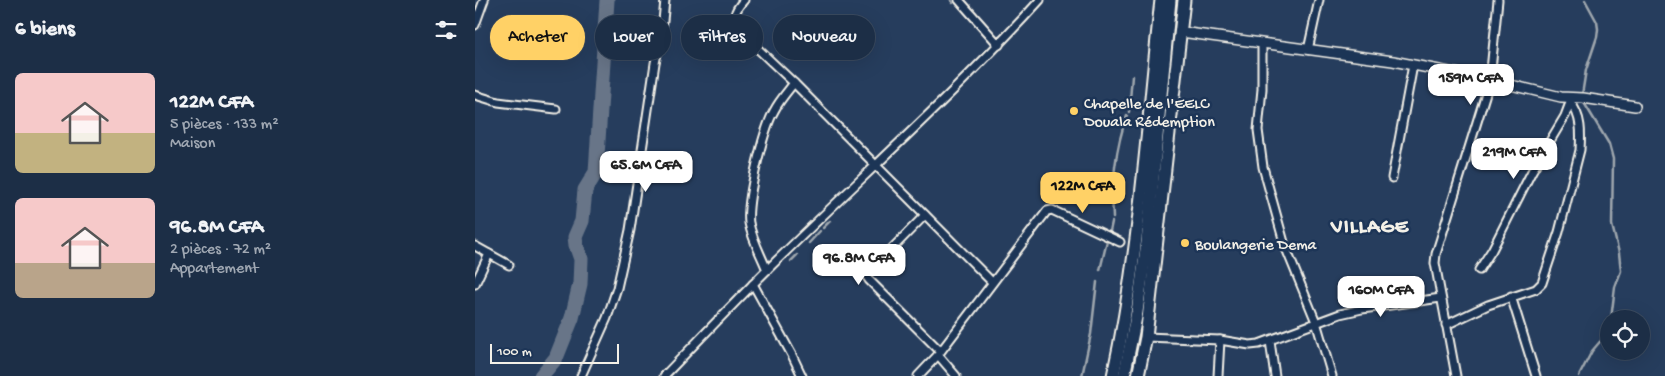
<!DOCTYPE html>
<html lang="fr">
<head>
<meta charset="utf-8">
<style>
	:root { --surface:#1c2e46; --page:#25364d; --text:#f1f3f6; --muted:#a0a8b3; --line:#3a4a5f; --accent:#ffd166 }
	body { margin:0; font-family:"Gochi Hand",sans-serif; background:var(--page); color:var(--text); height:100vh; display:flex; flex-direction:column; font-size:19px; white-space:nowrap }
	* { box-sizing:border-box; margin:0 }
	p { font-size:16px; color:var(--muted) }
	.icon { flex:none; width:28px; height:28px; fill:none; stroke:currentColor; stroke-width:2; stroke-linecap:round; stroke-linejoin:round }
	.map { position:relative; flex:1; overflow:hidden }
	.sheet { display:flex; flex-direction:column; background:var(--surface); width:475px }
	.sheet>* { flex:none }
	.guide { position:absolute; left:15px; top:15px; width:475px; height:45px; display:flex; gap:10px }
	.buttons { position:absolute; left:1125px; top:310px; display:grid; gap:10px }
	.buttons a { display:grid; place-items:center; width:50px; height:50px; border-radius:50%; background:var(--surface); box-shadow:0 5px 20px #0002,0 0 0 1px var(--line); font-size:25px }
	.scale { position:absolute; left:15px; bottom:12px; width:129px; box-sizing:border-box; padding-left:5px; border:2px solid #f4f1e8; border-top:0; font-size:14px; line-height:18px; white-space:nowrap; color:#f4f1e8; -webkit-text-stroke:4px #1d3557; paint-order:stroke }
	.price { position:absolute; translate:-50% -42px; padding:0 11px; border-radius:10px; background:#fff; color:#222; font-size:16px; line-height:32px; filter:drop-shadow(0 1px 2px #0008) }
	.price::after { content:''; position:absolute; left:50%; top:30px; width:15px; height:11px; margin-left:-8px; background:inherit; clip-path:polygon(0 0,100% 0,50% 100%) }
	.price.current { background:var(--accent); color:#111 }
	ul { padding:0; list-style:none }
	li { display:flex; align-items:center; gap:15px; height:125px; padding:0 15px }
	li span { display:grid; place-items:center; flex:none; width:140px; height:100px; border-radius:8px; color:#555 }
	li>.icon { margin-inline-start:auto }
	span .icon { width:60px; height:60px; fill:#fffc; stroke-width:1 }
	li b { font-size:21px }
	h2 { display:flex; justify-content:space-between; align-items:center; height:60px; padding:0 15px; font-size:21px }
	.chip { padding:0 18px; border-radius:22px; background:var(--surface); box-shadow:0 5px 20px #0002,0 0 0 1px var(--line); font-size:18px; line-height:45px }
	.chip.current { background:var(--accent); color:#111 }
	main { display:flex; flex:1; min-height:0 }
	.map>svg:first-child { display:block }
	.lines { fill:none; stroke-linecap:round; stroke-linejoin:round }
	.stream { stroke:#9fa7ae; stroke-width:2.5 }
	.river { stroke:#677588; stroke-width:15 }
	.minor-casing { stroke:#f4f1e8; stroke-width:11 }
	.tertiary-casing { stroke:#f4f1e8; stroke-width:12 }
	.primary-casing { stroke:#f4f1e8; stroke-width:15 }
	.trunk-casing { stroke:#f4f1e8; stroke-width:15 }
	.minor { stroke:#1d3557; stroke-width:7 }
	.tertiary { stroke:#1d3557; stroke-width:9 }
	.primary { stroke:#1d3557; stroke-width:11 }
	.trunk { stroke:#1d3557; stroke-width:11 }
	.poi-dot { fill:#ffd166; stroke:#1d3557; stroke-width:2 }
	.labels { text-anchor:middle; stroke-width:5; stroke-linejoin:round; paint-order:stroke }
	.poi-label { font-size:16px; fill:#f4f1e8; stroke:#1d3557; text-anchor:start }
	.district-label { font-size:21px; font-weight:bold; letter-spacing:1px; fill:#f4f1e8; stroke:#1d3557 }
</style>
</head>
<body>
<main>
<section class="sheet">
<h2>6 biens<svg class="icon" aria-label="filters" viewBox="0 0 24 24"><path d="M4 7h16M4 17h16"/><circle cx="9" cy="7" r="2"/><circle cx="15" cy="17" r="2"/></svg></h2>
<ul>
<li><span style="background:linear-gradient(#f6c9c9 60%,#c2b280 0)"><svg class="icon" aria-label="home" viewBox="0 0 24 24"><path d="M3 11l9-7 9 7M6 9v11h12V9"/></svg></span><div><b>122M CFA</b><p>5 pièces · 133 m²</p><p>Maison</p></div></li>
<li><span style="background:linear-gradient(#f6c9c9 65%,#b9a48a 0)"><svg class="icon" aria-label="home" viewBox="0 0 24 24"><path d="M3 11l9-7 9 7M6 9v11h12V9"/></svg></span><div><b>96.8M CFA</b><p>2 pièces · 72 m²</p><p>Appartement</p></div></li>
</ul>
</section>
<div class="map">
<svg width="1190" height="376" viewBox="0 0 1190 376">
	<rect width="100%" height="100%" fill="#263d5d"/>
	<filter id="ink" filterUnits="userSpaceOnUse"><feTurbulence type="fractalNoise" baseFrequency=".02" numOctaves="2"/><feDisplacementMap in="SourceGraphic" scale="10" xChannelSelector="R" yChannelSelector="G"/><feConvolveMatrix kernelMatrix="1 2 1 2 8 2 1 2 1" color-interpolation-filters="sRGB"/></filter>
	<g filter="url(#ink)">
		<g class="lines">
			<g class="stream">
				<polyline points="476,0 478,3"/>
				<polyline points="1107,95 1111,70 1122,37 1123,29 1122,22 1110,0"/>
				<polyline points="1108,101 1134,144 1138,159 1137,225 1144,253 1146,271 1140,287 1136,319"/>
				<polyline points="654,112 657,76"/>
				<path d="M638,218C636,187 641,145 652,116"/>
				<polyline points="348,228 355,221"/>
				<polyline points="634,236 637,222"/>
				<polyline points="334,243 345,231"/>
				<polyline points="316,261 322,255"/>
				<polyline points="625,270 632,241"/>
				<polyline points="607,376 616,334 622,282"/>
				<polyline points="1104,376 1117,351 1134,331"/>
			</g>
			<polyline class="river" points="66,376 81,358 97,318 105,284 106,259 101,245 100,237 107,221 110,190 121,172 132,0"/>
			<g class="minor-casing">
				<g id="minor">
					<path d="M269,0C258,12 258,17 264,31L319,83L517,282"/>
					<polyline points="484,0 524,45"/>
					<polyline points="0,25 9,0"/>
					<polyline points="787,44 787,89 783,130 788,167 810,246 841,322 857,376"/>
					<polyline points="833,50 844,0"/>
					<polyline points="0,95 23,102 81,109"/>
					<polyline points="917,178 938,65"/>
					<polyline points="450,215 393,273 392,277 394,280 465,351"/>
					<polyline points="0,246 34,265"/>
					<path d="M292,270C286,255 277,239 274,223C271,202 288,130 299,111C304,101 312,92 319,83"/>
					<polyline points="1004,270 1017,250 1057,171 1090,116 1096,100"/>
					<polyline points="0,284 14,254"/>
					<polyline points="278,284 317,355 327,376"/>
					<polyline points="1036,296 1061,376"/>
					<path d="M971,325L1013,305L1061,289L1067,283L1084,232L1105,150C1106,134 1107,116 1095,102"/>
					<polyline points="671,337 745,340 775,345 784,344 865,314 887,309 966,298"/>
					<polyline points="795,341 800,376"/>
					<polyline points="463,355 481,376"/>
					<polyline points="106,376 132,318 142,288 155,230 180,63 187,31 190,0"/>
					<path d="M189,376C223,341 257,305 292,270C383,180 479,95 565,0"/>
					<polyline points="443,376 463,355 572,211 577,210 645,242"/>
					<polyline points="743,376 745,340"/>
					<polyline points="981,376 960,263 961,254 1015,80 1023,0"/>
				</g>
			</g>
			<g class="tertiary-casing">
				<polyline id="tertiary" points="706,32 918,61 1015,80 1086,97 1108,98 1160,106"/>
			</g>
			<g class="primary-casing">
				<g id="primary">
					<path d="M638,376C665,252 672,126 686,0"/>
					<polyline points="663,376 671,337 709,0"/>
				</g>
			</g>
			<g class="trunk-casing">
				<polyline id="trunk" points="649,376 662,312 672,242 695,0"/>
			</g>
			<use href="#minor" class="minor"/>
			<use href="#tertiary" class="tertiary"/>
			<use href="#primary" class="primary"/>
			<use href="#trunk" class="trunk"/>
		</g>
	</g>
	<g class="poi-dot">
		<circle cx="599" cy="111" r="5"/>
		<circle cx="710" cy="243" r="5"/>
	</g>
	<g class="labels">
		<g class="poi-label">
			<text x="609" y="108">Chapelle de l'EELC<tspan x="609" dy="18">Douala Rédemption</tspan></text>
			<text x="720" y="249">Boulangerie Dema</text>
		</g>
		<g class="district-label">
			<text x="895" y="232">VILLAGE</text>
		</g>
	</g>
</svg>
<div class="buttons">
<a><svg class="icon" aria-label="locate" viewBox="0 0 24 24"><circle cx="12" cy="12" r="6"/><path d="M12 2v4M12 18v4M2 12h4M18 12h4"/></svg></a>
</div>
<div class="scale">100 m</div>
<b class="price" style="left:996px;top:106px">159M CFA</b>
<b class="price" style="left:1039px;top:180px">219M CFA</b>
<b class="price" style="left:171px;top:193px">65.6M CFA</b>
<b class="price current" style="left:608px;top:214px">122M CFA</b>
<b class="price" style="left:384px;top:286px">96.8M CFA</b>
<b class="price" style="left:906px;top:318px">160M CFA</b>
<div class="guide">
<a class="chip current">Acheter</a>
<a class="chip">Louer</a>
<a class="chip">Filtres</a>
<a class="chip">Nouveau</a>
</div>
</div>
</main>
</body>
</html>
